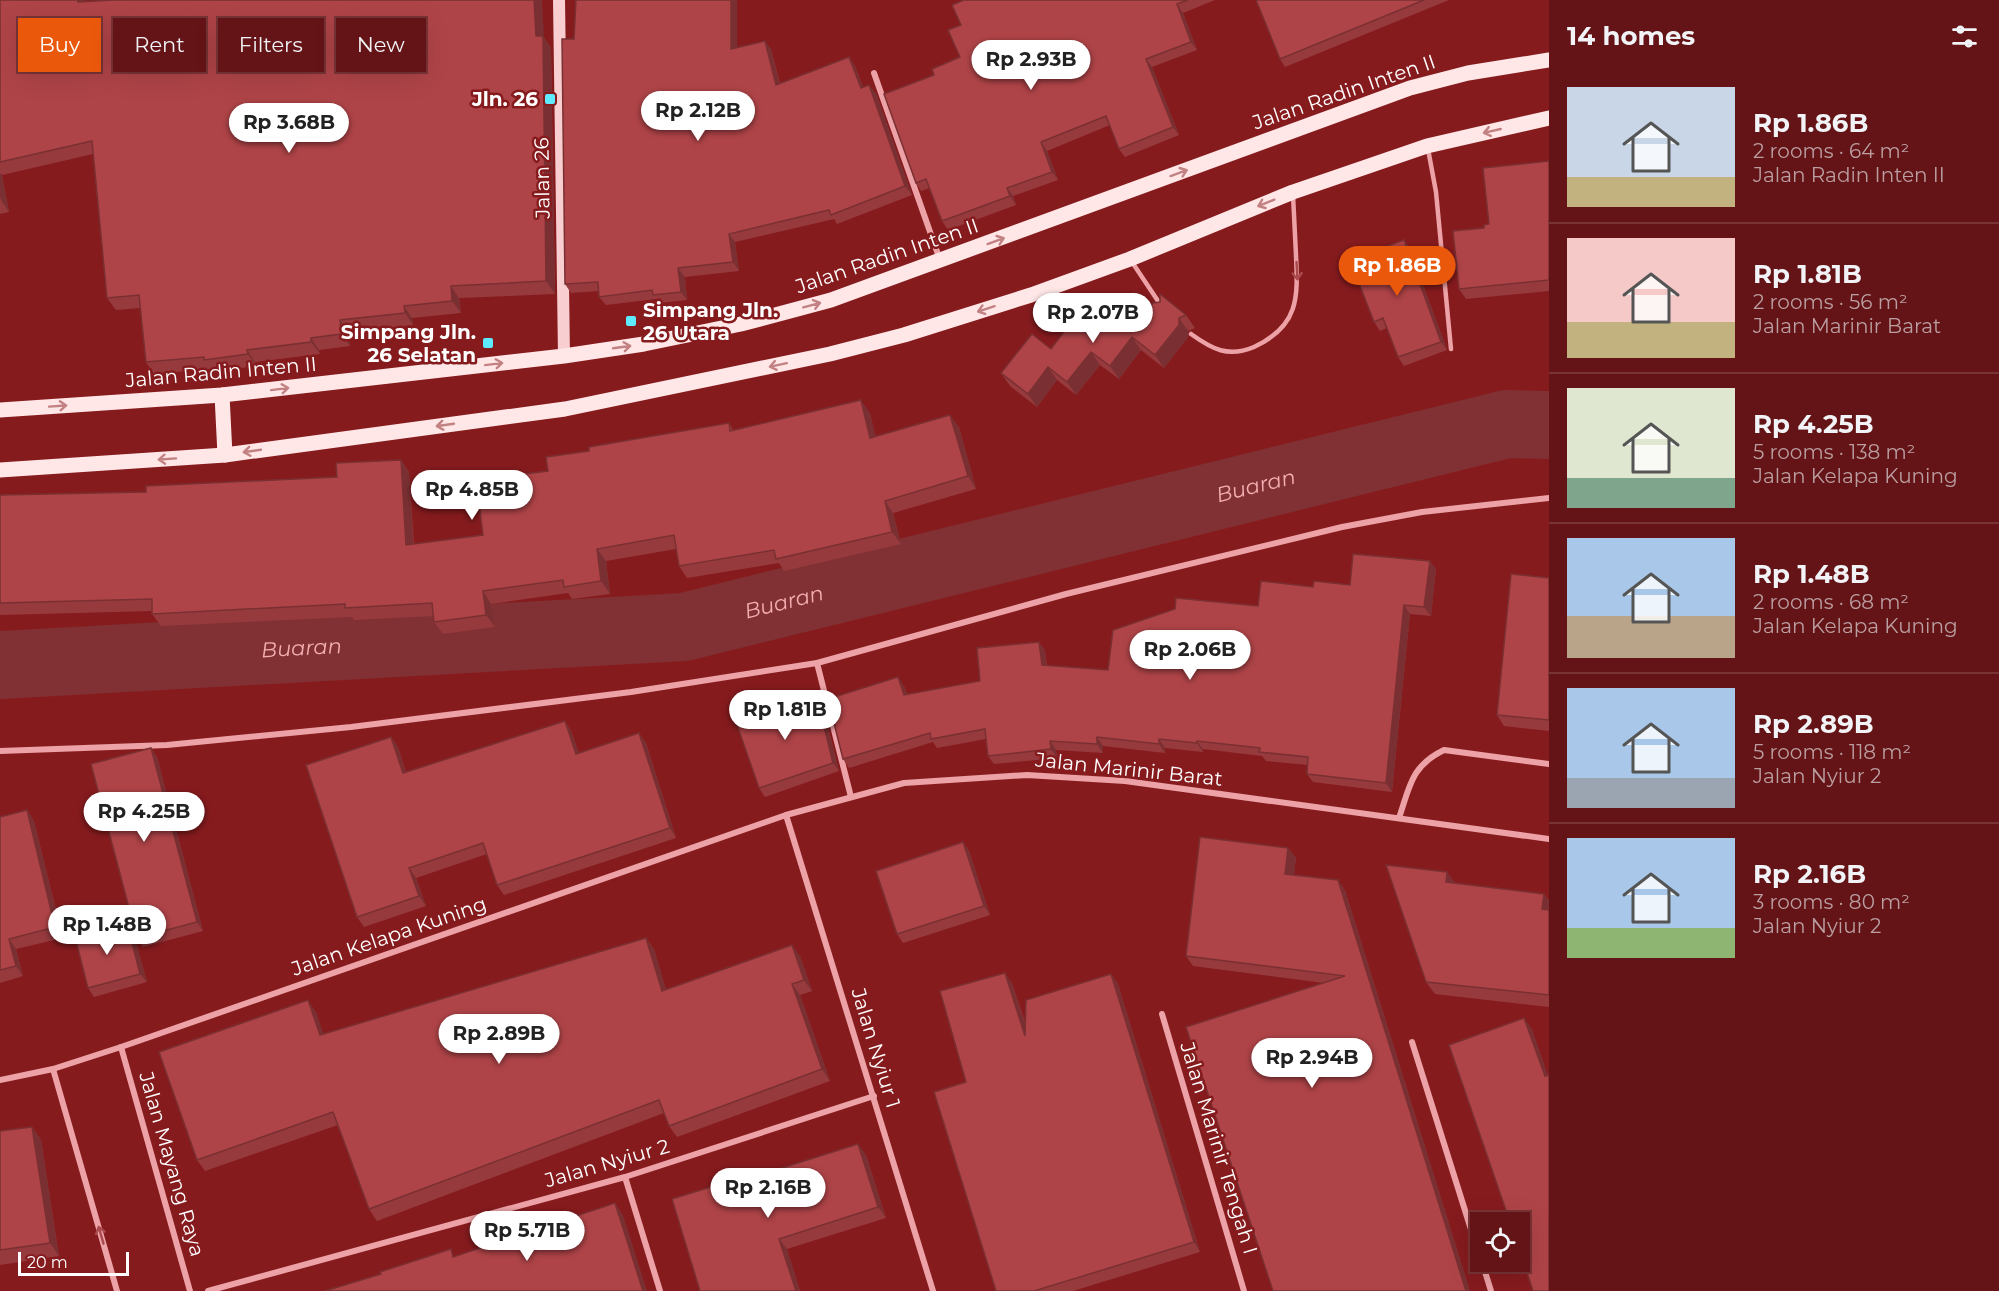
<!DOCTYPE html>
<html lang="en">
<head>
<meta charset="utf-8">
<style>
	:root { --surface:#641416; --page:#6a1d1f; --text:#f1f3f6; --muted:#bb9ea1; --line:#783335; --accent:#ea580c }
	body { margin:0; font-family:Montserrat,sans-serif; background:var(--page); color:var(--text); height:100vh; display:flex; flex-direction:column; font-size:22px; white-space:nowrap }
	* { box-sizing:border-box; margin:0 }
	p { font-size:20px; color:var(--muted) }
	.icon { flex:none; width:33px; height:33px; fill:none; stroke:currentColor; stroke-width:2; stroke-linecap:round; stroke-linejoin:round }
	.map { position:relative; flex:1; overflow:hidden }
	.side { display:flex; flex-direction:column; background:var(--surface); width:450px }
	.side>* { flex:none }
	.top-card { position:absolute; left:18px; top:18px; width:570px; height:54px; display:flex; gap:12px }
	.fabs { position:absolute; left:1470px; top:1212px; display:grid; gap:12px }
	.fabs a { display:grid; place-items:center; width:60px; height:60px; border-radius:0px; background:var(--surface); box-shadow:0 6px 24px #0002,0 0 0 2px var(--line); font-size:30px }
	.scale { position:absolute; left:18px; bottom:15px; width:111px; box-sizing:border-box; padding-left:6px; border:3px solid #fff; border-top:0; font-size:16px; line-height:21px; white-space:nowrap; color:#fff; -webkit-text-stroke:4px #861b1e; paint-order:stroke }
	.price { position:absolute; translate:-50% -51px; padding:0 14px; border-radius:21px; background:#fff; color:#222; font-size:20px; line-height:39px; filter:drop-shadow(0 2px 3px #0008) }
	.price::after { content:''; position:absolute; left:50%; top:36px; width:18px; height:14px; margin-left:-9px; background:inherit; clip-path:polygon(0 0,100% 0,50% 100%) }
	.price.active { background:var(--accent); color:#fff }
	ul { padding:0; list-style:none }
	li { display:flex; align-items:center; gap:18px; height:150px; padding:0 18px }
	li+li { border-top:2px solid var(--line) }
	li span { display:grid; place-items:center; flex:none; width:168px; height:120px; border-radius:0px; color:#555 }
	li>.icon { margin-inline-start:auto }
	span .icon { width:72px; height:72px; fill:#fffc; stroke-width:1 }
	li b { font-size:26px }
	h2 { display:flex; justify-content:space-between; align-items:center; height:72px; padding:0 18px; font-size:26px }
	.tag { padding:0 21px; border-radius:0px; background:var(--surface); box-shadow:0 6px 24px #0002,0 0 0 2px var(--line); font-size:21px; line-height:54px }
	.tag.active { background:var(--accent); color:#fff }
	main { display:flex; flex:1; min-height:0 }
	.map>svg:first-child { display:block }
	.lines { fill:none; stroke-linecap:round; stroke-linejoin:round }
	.river { stroke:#813133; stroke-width:68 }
	.lane { stroke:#eca2a6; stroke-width:4.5 }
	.street { stroke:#eca2a6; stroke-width:6 }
	.secondary { stroke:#f9ced0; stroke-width:12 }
	.primary { stroke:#ffe7e7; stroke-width:15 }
	.wall { fill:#963a3e }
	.shaded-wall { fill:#7a3032 }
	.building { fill:#af4448; stroke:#7a3032; stroke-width:1.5 }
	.oneway { stroke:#c28182 }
	.oneway2 { stroke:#aa4a4e }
	.poi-dot { fill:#5eebfd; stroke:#861b1e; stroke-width:2 }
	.labels { text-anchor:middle; stroke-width:5; stroke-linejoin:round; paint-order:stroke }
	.street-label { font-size:20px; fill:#fff; stroke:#861b1e }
	.poi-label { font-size:20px; font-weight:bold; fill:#fff; stroke:#861b1e; text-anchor:end }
	.water-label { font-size:21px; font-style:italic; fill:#f3aeb1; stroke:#861b1e }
</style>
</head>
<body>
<main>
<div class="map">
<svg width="1549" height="1291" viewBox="0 0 1549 1291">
	<rect width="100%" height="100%" fill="#861b1e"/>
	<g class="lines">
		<path class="river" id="s1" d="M0,665L684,627L1507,424L1549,425"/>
		<g class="lane">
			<polyline points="1428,149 1436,192 1451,349"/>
			<polyline points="1132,262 1162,307"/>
			<path d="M1191,334C1212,349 1228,358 1254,347C1299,326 1298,298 1296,255C1295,235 1294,215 1293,195"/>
		</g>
		<g class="street">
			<polyline points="874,73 940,260"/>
			<polyline points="817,663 851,797"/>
			<polyline points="0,751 167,745 351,727 631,692 817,663 1066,594 1342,527 1422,512 1549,498"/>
			<polyline points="786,815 933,1291"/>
			<path d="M1399,818C1410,786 1411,766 1444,750L1549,764"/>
			<polyline points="1162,1014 1244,1291"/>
			<polyline points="1412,1042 1480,1258"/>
			<polyline points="121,1047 190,1291"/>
			<polyline points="53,1069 117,1291"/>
			<polyline points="0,1080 53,1069 121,1047 786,815 904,783 1027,775 1125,781 1549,839"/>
			<polyline points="625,1177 660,1291"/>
			<polyline points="1482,1262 1491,1291"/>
			<polyline points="208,1291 625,1177 874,1096"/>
		</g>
		<polyline class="secondary" points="559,0 564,356"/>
		<g class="primary">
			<polyline points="222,395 225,455"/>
			<polyline points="0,410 222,395 564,356 644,344 741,324 831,300 1410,88 1468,73 1549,60"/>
			<polyline points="0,470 225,455 565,409 830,354 904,335 1031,295 1130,259 1293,192 1427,146 1549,118"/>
		</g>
	</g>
	<g class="wall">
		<polygon points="0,0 86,0 86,2 544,37 551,48 555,294 459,298 461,313 412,318 413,325 348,332 350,346 319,350 320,354 255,362 256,366 213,372 210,369 154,374 146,362 140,308 116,310 107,298 93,154 2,175 9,212 0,214"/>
		<polygon points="964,0 1215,0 1183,13 1197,50 1152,67 1179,135 1125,157 1119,149 1110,125 1047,151 1058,180 1013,196 1016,205 948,230 942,221 930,188 921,191 916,183 934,75 960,57 961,25"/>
		<polygon points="1256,0 1449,0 1285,67 1280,59"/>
		<polygon points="737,47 771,49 780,83 849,57 855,66 863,87 876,93 912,195 837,224 834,219 735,242 739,271 685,277 687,300 659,303 656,299 606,305 599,297 599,291 571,293 565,284"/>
		<polygon points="1549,161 1549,291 1466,299 1459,289 1484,228"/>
		<polygon points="1404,240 1410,249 1447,350 1404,366 1398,357 1387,328 1380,331 1374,322"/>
		<polygon points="1186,315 1195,328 1188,331 1188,337 1164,368 1141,350 1119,379 1100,365 1076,395 1057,380 1037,407 1010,386 1001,373 1051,349 1091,336 1137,324"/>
		<polygon points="870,413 875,436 959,427 976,489 893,513 901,544 784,571 779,563 687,578 679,566 676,549 606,561 610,594 572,599 568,593 491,604 495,627 443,634 434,622 433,616 354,620 352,617 161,626 152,614 152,611 0,615 0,495 146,492 337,477 401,460 409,472 414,544 483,535 548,471 589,451 729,423 733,430"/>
		<polygon points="1436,569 1431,616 1410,614 1392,792 1313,782 1307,774 1308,765 1266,761 1262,756 1203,749 1203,752 1165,748 1165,753 1103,746 1103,753 1056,750 1057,758 994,764 988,756 986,739 937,748 933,742 849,768 843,759 904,686 907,694 980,681 1039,642 1045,651 1047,666 1108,670 1258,606 1313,587 1350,585"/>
		<polygon points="1549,578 1549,731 1504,726 1497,715"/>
		<polygon points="799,698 805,706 818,702 824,711 839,771 765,797 759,788"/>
		<polygon points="565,721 571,731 579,753 639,733 646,743 676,838 504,895 497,885 487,854 416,878 426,906 364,927 357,917 391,737 398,747 406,772"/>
		<polygon points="151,748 157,757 203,931 143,947 137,938"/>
		<polygon points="27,810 34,821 63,938 16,949 23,976 0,983 0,817"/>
		<polygon points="963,842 969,851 990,915 903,943 897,934"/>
		<polygon points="1288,848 1296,858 1294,875 1345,890 1470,1291 1324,983 1193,966 1186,956"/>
		<polygon points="1455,883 1544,894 1549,901 1549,1007 1435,994 1426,982"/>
		<polygon points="133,932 147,982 94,997 88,988"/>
		<polygon points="646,938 654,949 666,990 800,956 812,991 800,995 830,1081 677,1137 669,1126 664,1113 377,1221 369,1209 338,1125 205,1171 197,1160 316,1012 323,1034"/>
		<polygon points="1111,974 1118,984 1200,1252 1073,1291 996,1291 966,1082 1012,983 1026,1025"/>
		<polygon points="32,1127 41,1140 59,1256 0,1265 0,1131"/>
		<polygon points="866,1155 886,1218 787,1249 800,1291 700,1291 761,1175"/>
	</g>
	<g class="shaded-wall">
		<polygon points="78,0 86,0 87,14 78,2"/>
		<polygon points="534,0 542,0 544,37 551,48 555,294 546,281"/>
		<polygon points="731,0 737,0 737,57 731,49"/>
		<polygon points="1177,4 1183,13 1197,50 1191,42"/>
		<polygon points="765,41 771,49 782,93 776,85"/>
		<polygon points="849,57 855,66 867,97 861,88"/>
		<polygon points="1146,59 1152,67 1179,135 1173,127"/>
		<polygon points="869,85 876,93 912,195 905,186"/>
		<polygon points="1041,142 1047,151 1058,180 1052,172"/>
		<polygon points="0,173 2,175 9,212 1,200 0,196"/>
		<polygon points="1007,188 1013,196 1016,205 1010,196"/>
		<polygon points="729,234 735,242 739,271 733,262"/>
		<polygon points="1404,240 1410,249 1447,350 1441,342"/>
		<polygon points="678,268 685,277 687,300 681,292"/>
		<polygon points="451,286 459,298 461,313 452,301"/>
		<polygon points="404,306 412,318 413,325 405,313"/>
		<polygon points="1179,318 1188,331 1188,337 1164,368 1155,355"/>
		<polygon points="340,320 348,332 350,346 341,334"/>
		<polygon points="1132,337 1141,350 1119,379 1110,366"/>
		<polygon points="311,338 319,350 320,354 311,342"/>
		<polygon points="247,350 255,362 256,366 248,354"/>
		<polygon points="1091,352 1100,365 1076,395 1067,382"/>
		<polygon points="1048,367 1057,380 1037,407 1028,394"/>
		<polygon points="861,400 870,413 879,450 870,438"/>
		<polygon points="950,415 959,427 976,489 968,476"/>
		<polygon points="401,460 409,472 414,557 406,545"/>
		<polygon points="885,501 893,513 901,544 892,532"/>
		<polygon points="597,549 606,561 610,594 601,581"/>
		<polygon points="1430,561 1436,569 1431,616 1424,607"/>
		<polygon points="483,591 491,604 495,627 486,615"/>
		<polygon points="1404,605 1410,614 1392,792 1386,783"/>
		<polygon points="1039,642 1045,651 1048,674 1042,665"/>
		<polygon points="898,677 904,686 910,703 904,695"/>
		<polygon points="818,702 824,711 839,771 833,763"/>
		<polygon points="565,721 571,731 583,764 576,754"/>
		<polygon points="639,733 646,743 676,838 670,828"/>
		<polygon points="391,737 398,747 409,783 403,773"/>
		<polygon points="1097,737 1103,746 1103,753 1097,744"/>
		<polygon points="1159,739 1165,748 1165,753 1159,744"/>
		<polygon points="1050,741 1056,750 1057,758 1051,749"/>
		<polygon points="1197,741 1203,749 1203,752 1197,743"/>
		<polygon points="151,748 157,757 203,931 197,922"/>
		<polygon points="27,810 34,821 63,938 55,927"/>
		<polygon points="963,842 969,851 990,915 984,906"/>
		<polygon points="1288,848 1296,858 1293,884 1285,874"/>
		<polygon points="409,868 416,878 426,906 419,896"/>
		<polygon points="1447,872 1456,884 1446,882"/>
		<polygon points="1338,880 1345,890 1470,1291 1466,1291"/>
		<polygon points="1544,894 1549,901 1549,919 1542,909"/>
		<polygon points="127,923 133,932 147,982 140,974"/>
		<polygon points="646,938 654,949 670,1003 662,991"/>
		<polygon points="9,939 16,949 23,976 16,966"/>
		<polygon points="792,945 800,956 812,991 804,980"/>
		<polygon points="1005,973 1012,983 1032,1046 1025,1036"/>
		<polygon points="1111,974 1118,984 1200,1252 1194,1242"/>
		<polygon points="792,984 800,995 830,1081 822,1069"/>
		<polygon points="308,1000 316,1012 328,1047 320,1035"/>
		<polygon points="1524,1018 1532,1029 1549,1078 1545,1076"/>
		<polygon points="32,1127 41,1140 59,1256 50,1243"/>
		<polygon points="858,1144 866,1155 886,1218 878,1207"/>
		<polygon points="615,1203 623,1215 647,1291 643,1291"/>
		<polygon points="779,1239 787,1249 800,1291 796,1291"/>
	</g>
	<g class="building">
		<polygon points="0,0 78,0 78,2 115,0 534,0 536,36 543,36 546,281 451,286 452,301 404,306 405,313 340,320 341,334 311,338 311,342 247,350 248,354 204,360 204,357 146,362 139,295 107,298 92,141 0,162"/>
		<polygon points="576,0 731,0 731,49 765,41 776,85 849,57 861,88 869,85 905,186 831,215 829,210 729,234 733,262 678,268 681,292 653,295 652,290 599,297 598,282 565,284 562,39 574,39"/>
		<polygon points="964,0 1188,0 1177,4 1191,42 1146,59 1173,127 1119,149 1106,116 1041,142 1052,172 1007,188 1010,196 942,221 926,179 916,183 884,94 934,75 932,69 960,57 948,30 961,25 952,5"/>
		<polygon points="1256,0 1424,0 1280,59"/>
		<polygon points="1549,161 1549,280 1459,289 1453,231 1484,228 1484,225 1489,224 1483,168"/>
		<polygon points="1404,240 1441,342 1398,357 1383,318 1374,322 1350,260"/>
		<polygon points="1160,294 1186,315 1179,318 1179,325 1155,355 1132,337 1110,366 1091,352 1067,382 1048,367 1028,394 1001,373 1032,334 1051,349 1072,321 1091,336 1114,306 1137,324 1153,303 1160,302"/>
		<polygon points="861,400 870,438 950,415 968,476 885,501 892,532 776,559 774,550 679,566 674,535 597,549 601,581 564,587 563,580 483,591 486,615 434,622 432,603 345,608 345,604 152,614 152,599 0,603 0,495 146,492 146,486 337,477 336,463 401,460 406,545 483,535 476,480 548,471 546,457 589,451 589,447 729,423 730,431"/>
		<polygon points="1353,554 1430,561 1424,607 1404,605 1386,783 1307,774 1308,757 1259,752 1260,748 1197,741 1197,743 1159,739 1159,744 1097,737 1097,744 1050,741 1051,749 988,756 985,729 931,739 930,733 843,759 828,699 898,677 904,695 980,681 977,648 1039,642 1042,665 1108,670 1113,630 1175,609 1176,598 1258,606 1261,581 1313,587 1314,581 1350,585"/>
		<polygon points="1511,574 1549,578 1549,720 1497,715"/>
		<polygon points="799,698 802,707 818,702 833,763 759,788 735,719"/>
		<polygon points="565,721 576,754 639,733 670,828 497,885 483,843 409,868 419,896 357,917 306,765 391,737 403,773"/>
		<polygon points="151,748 197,922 137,938 91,764"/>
		<polygon points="27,810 55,927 9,939 16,966 0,970 0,817"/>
		<polygon points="1200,837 1288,848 1285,874 1338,880 1466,1291 1273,1291 1186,1027 1345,976 1186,956"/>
		<polygon points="963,842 984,906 897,934 876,871"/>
		<polygon points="1386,865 1447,872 1446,882 1544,894 1542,909 1549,910 1549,995 1426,982"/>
		<polygon points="127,923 140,974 88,988 75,937"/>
		<polygon points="646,938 662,991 792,945 804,980 792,984 822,1069 669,1126 659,1100 369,1209 333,1112 197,1160 159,1052 308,1000 320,1035"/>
		<polygon points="1005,973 1025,1036 1026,1000 1111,974 1194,1242 1034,1291 996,1291 934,1092 966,1082 940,991"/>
		<polygon points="1524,1018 1545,1076 1549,1075 1549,1291 1533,1291 1520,1251 1520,1222 1510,1222 1449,1045"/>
		<polygon points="32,1127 50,1243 0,1250 0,1131"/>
		<polygon points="858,1144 878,1207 779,1239 796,1291 700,1291 672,1199 759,1172 760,1175"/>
		<polygon points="615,1203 643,1291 325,1291 381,1274 380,1272 451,1249 453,1257"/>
	</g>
	<defs><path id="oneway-shaft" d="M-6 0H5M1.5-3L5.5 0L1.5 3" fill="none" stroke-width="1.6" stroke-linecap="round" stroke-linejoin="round" transform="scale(1.5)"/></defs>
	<g class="oneway">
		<use href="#oneway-shaft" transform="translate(1492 131) rotate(167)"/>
		<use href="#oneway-shaft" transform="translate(1179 173) rotate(-20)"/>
		<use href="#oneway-shaft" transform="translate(1266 203) rotate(158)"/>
		<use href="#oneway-shaft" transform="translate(996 241) rotate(-20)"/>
		<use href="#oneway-shaft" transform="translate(812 305) rotate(-15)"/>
		<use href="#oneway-shaft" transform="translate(986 309) rotate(162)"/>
		<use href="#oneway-shaft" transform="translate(622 347) rotate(-8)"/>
		<use href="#oneway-shaft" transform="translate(494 364) rotate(-7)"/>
		<use href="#oneway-shaft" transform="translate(778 365) rotate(168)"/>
		<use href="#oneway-shaft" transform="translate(280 389) rotate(-7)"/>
		<use href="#oneway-shaft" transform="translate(58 406) rotate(-4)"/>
		<use href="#oneway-shaft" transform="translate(445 425) rotate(172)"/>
		<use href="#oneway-shaft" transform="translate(252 451) rotate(172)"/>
		<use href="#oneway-shaft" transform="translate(167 459) rotate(176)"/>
	</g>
	<g class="oneway2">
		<use href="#oneway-shaft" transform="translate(1297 271) rotate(87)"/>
		<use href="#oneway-shaft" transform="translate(101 1235) rotate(-106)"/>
	</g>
	<g class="poi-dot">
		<rect x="544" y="93" width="12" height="12" rx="3"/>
		<rect x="625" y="315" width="12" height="12" rx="3"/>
		<rect x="482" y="337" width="12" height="12" rx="3"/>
	</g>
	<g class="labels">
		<g class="street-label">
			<text transform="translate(1344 92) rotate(-19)" y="7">Jalan Radin Inten II</text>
			<text transform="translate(542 178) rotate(-91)" y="7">Jalan 26</text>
			<text transform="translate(887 256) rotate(-19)" y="7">Jalan Radin Inten II</text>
			<text transform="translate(221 372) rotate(-5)" y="7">Jalan Radin Inten II</text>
			<text transform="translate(1129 769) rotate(6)" y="7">Jalan Marinir Barat</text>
			<text transform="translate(389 936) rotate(-19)" y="7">Jalan Kelapa Kuning</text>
			<text transform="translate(876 1048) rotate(73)" y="7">Jalan Nyiur 1</text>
			<text transform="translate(1219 1148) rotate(73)" y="7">Jalan Marinir Tengah I</text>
			<text transform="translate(607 1163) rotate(-16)" y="7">Jalan Nyiur 2</text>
			<text transform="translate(172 1164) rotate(74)" y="7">Jalan Mayang Raya</text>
		</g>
		<g class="poi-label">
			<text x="538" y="106">Jln. 26</text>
			<text x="643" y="317" text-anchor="start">Simpang Jln.<tspan x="643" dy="23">26 Utara</tspan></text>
			<text x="476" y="339">Simpang Jln.<tspan x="476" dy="23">26 Selatan</tspan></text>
		</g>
		<g class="water-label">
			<text dy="7" stroke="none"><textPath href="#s1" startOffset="1274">Buaran</textPath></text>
			<text dy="7" stroke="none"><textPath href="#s1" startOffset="788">Buaran</textPath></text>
			<text dy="7" stroke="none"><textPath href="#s1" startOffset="302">Buaran</textPath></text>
		</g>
	</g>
</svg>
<div class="fabs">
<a><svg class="icon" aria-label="locate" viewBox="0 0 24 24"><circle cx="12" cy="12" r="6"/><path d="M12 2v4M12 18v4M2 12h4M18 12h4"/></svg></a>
</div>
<div class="scale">20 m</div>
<b class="price" style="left:1031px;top:91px">Rp 2.93B</b>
<b class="price" style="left:698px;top:142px">Rp 2.12B</b>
<b class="price" style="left:289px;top:154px">Rp 3.68B</b>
<b class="price active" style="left:1397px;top:297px">Rp 1.86B</b>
<b class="price" style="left:1093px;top:344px">Rp 2.07B</b>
<b class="price" style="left:472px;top:521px">Rp 4.85B</b>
<b class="price" style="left:1190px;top:681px">Rp 2.06B</b>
<b class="price" style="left:785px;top:741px">Rp 1.81B</b>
<b class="price" style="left:144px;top:843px">Rp 4.25B</b>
<b class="price" style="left:107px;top:956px">Rp 1.48B</b>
<b class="price" style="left:499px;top:1065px">Rp 2.89B</b>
<b class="price" style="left:1312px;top:1089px">Rp 2.94B</b>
<b class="price" style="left:768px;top:1219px">Rp 2.16B</b>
<b class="price" style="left:527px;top:1262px">Rp 5.71B</b>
<div class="top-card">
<a class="tag active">Buy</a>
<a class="tag">Rent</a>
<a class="tag">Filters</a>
<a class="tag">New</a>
</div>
</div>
<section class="side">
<h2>14 homes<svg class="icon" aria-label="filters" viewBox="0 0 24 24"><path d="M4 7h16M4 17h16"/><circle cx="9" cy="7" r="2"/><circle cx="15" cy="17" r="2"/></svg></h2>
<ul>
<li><span style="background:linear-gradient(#c9d6e8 75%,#c2b280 0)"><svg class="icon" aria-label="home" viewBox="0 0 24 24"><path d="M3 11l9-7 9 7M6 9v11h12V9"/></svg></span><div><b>Rp 1.86B</b><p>2 rooms · 64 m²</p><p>Jalan Radin Inten II</p></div></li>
<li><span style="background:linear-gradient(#f6c9c9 70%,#c2b280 0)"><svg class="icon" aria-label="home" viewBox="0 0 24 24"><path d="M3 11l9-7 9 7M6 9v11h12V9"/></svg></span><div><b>Rp 1.81B</b><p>2 rooms · 56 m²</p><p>Jalan Marinir Barat</p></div></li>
<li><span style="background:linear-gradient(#dfe7d0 75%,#7fa58c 0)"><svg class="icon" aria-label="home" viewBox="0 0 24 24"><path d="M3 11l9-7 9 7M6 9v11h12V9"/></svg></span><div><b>Rp 4.25B</b><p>5 rooms · 138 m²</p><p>Jalan Kelapa Kuning</p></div></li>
<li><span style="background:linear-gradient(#a9c7e8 65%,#b9a48a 0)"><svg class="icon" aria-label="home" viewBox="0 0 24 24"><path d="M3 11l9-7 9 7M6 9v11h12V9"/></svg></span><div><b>Rp 1.48B</b><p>2 rooms · 68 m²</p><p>Jalan Kelapa Kuning</p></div></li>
<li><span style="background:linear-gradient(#a9c7e8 75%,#9aa5b1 0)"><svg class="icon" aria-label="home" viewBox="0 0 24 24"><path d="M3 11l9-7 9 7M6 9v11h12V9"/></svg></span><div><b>Rp 2.89B</b><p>5 rooms · 118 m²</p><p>Jalan Nyiur 2</p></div></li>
<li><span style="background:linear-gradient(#a9c7e8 75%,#8fb573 0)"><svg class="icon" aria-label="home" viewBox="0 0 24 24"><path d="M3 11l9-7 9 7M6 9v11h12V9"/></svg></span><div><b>Rp 2.16B</b><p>3 rooms · 80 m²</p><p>Jalan Nyiur 2</p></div></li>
</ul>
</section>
</main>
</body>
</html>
